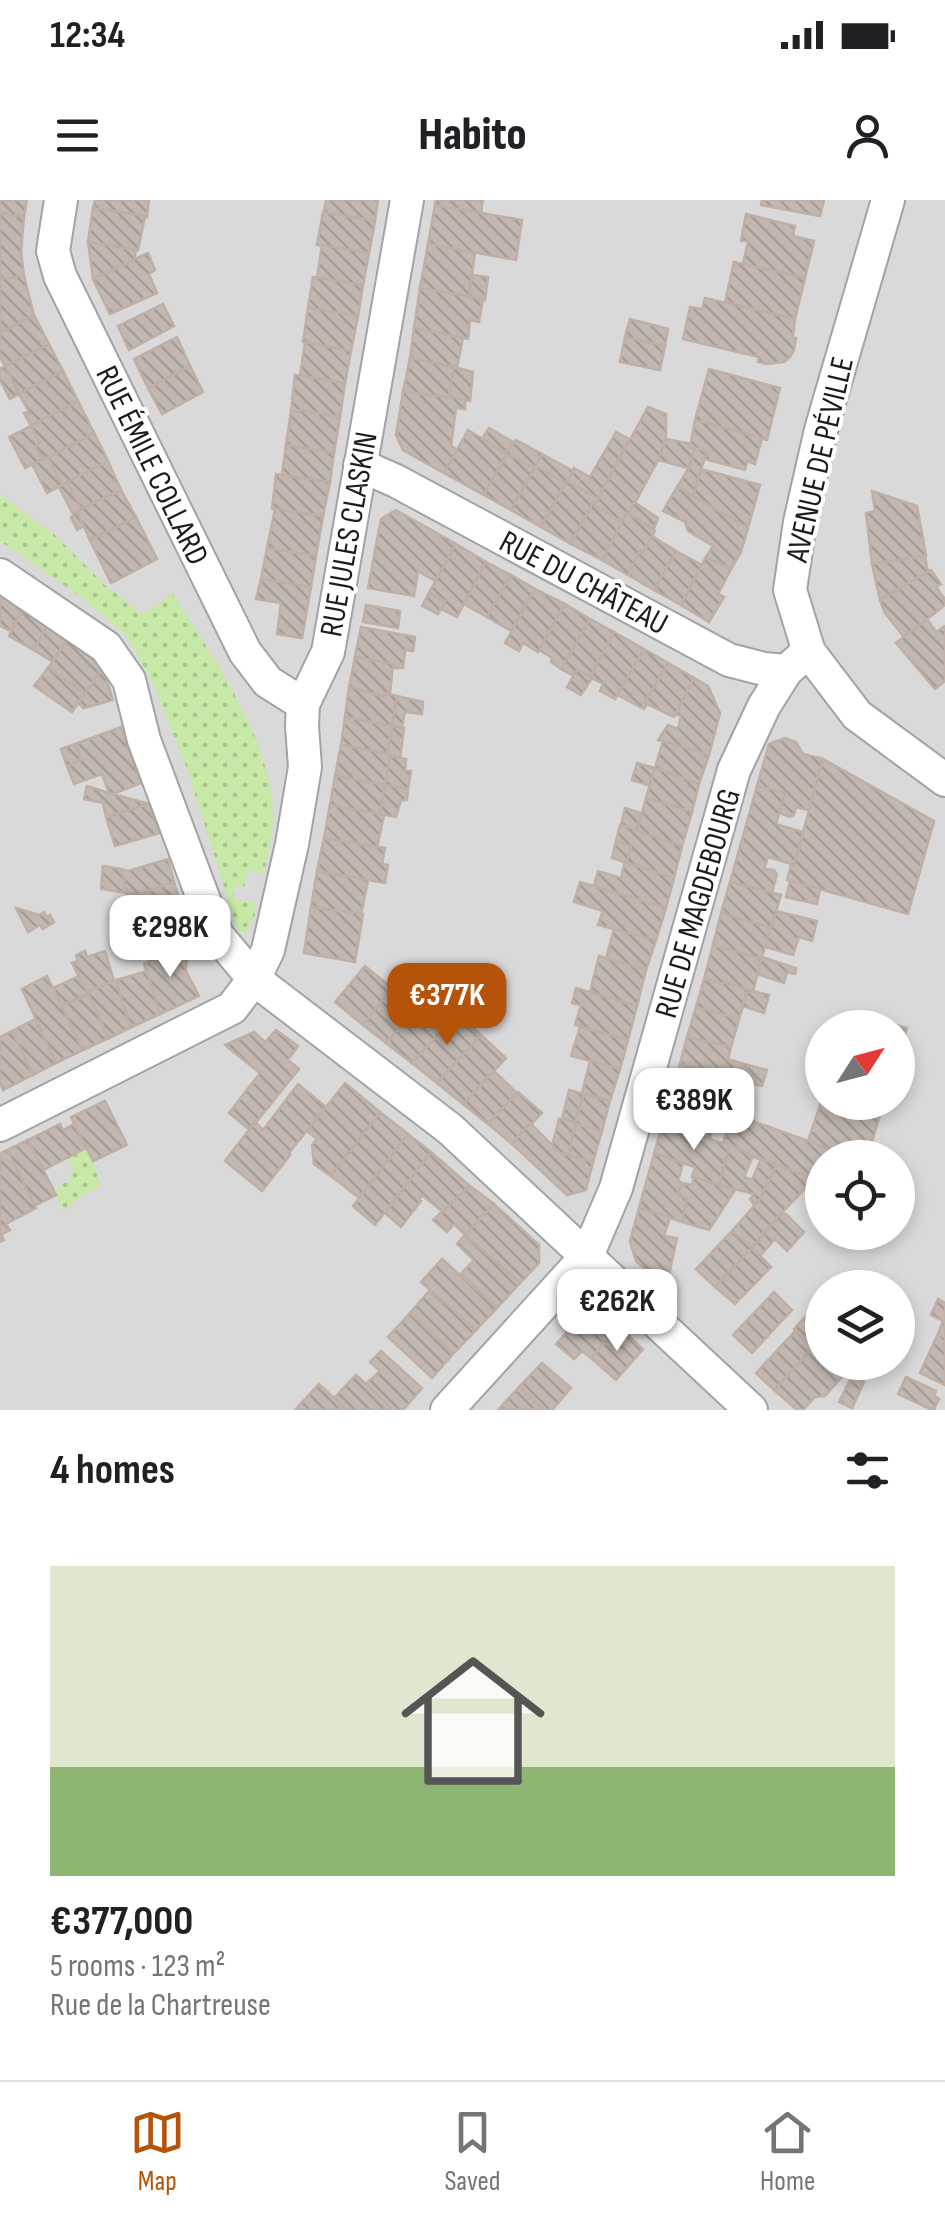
<!DOCTYPE html>
<html lang="en">
<head>
<meta charset="utf-8">
<style>
	:root { --surface:#fff; --page:#f6f6f6; --text:#202124; --muted:#757577; --line:#e0e0e0; --accent:#b45309 }
	body { margin:0; font-family:"Sofia Sans Condensed",sans-serif; background:var(--page); color:var(--text); height:100vh; display:flex; flex-direction:column; font-size:38px; white-space:nowrap }
	* { box-sizing:border-box; margin:0 }
	p { font-size:32px; color:var(--muted) }
	.icon { flex:none; width:55px; height:55px; fill:none; stroke:currentColor; stroke-width:2; stroke-linecap:round; stroke-linejoin:round }
	.map { position:relative; height:1210px; overflow:hidden }
	.drawer { display:flex; flex-direction:column; background:var(--surface); flex:1 }
	.drawer>* { flex:none }
	.needle { width:65px; rotate:54deg }
	.buttons { position:absolute; left:805px; top:810px; display:grid; gap:20px }
	.buttons a { display:grid; place-items:center; width:110px; height:110px; border-radius:50%; background:var(--surface); box-shadow:0 5px 15px #0003; font-size:50px }
	.price { position:absolute; translate:-50% -85px; padding:0 22px; border-radius:20px; background:#fff; color:#222; font-size:32px; line-height:65px; filter:drop-shadow(0 2px 5px #0008) }
	.price::after { content:''; position:absolute; left:50%; top:60px; width:30px; height:22px; margin-left:-15px; background:inherit; clip-path:polygon(0 0,100% 0,50% 100%) }
	.price.active { background:var(--accent); color:#fff }
	ul { padding:0; list-style:none }
	li { display:grid; align-content:center; gap:20px; height:530px; padding:0 50px }
	li span { display:grid; place-items:center; height:310px; border-radius:0px; color:#555 }
	li>.icon { margin-inline-start:auto }
	span .icon { width:180px; height:180px; fill:#fffc; stroke-width:1 }
	li b { font-size:42px }
	h2 { display:flex; justify-content:space-between; align-items:center; height:120px; padding:0 50px; font-size:42px }
	.status { display:flex; justify-content:space-between; align-items:center; height:70px; padding:0 50px; background:var(--surface); direction:ltr }
	.status svg { height:28px; fill:currentColor }
	header { display:flex; justify-content:space-between; align-items:center; height:130px; padding:0 50px; background:var(--surface); font-size:45px; font-weight:800 }
	.tabs { display:flex; justify-content:space-around; align-items:center; height:140px; border-top:2px solid var(--line); background:var(--surface); font-size:28px; color:var(--muted) }
	.tabs a { display:grid; justify-items:center; gap:5px }
	.tabs .active { color:var(--accent) }
	.map>svg:first-child { display:block }
	.residential { fill:#dad9d9; fill-rule:evenodd }
	.grass { fill:url(#grass-dots) }
	.building { fill:url(#building-back-hatch); stroke:#bfafa4; stroke-width:2.5 }
	.lines { fill:none; stroke-linecap:round; stroke-linejoin:round }
	.minor-casing { stroke:#a3a3a3; stroke-width:36 }
	.minor { stroke:#fff; stroke-width:32 }
	.labels { text-anchor:middle; stroke-width:8; stroke-linejoin:round; paint-order:stroke }
	.street-label { font-size:32px; fill:#1c1c1c; stroke:#fff }
</style>
</head>
<body>
<div class="status"><b>12:34</b><svg viewBox="0 0 49 12"><path d="M0 12V9h3v3zM5 12V6h3v6zM10 12V3h3v9zM15 12V0h3v12zM26 1h20v11H26zM47 4h2v5h-2z"/></svg></div>
<header><svg class="icon" aria-label="menu" viewBox="0 0 24 24"><path d="M4 6h16M4 12h16M4 18h16"/></svg>Habito<svg class="icon" aria-label="person" viewBox="0 0 24 24"><circle cx="12" cy="8" r="4"/><path d="M4 21q1-7 8-7t8 7"/></svg></header>
<div class="map">
<svg width="945" height="1210" viewBox="0 0 945 1210">
	<defs>
		<pattern id="grass-dots" width="8" height="8" patternUnits="userSpaceOnUse" patternTransform="scale(2.5)"><rect width="8" height="8" fill="#c7e8a6"/><path d="M2 2h.1M6 6h.1" fill="none" stroke="#aac68e" stroke-width="1.8" stroke-linecap="round"/></pattern>
		<pattern id="building-back-hatch" width="6" height="6" patternUnits="userSpaceOnUse" patternTransform="scale(2.5)"><rect width="6" height="6" fill="#c2b8b1"/><path d="M-1 5l2 2M0 0l6 6M5-1l2 2" fill="none" stroke="#a69e98"/></pattern>
	</defs>
	<rect width="100%" height="100%" fill="#ede9e1"/>
	<path class="residential" d="M0,0H945V1210H0ZM822,828H898V902H822ZM822,958H898V1032H822ZM822,1088H898V1162H822Z"/>
	<g class="grass">
		<path d="M0,295L53,333L106,386L143,414L172,393C212,455 275,544 273,620C272,638 268,656 264,674L248,670L244,687L235,686L233,698L257,703L254,718L246,732L239,733L236,725L187,569L154,485L126,435L82,398L0,341Z"/>
		<polygon points="86,948 93,961 100,986 81,996 63,1011 54,991 61,988 60,985 71,980 69,974 74,971 67,958"/>
	</g>
	<g class="building">
		<polygon points="0,0 27,0 24,17 0,13"/>
		<polygon points="95,0 149,0 147,17 93,8"/>
		<polygon points="326,0 378,0 375,21 324,12"/>
		<polygon points="436,0 483,0 481,13 435,5"/>
		<polygon points="762,0 824,0 820,16 761,5"/>
		<polygon points="435,5 522,20 516,60 428,44"/>
		<polygon points="93,8 145,16 138,50 88,42"/>
		<polygon points="323,12 375,21 369,53 317,45"/>
		<polygon points="0,13 24,17 21,52 24,76 0,79"/>
		<polygon points="746,14 795,26 793,36 814,41 805,78 743,64 748,41 741,41"/>
		<polygon points="88,42 136,50 134,60 93,79"/>
		<polygon points="428,44 475,53 469,97 420,88"/>
		<polygon points="322,45 369,53 363,85 317,78"/>
		<polygon points="148,53 155,70 149,74 157,93 110,114 93,79"/>
		<polygon points="734,62 805,78 795,119 725,102"/>
		<polygon points="472,75 488,77 485,100 469,97"/>
		<polygon points="24,76 34,115 0,133 0,79"/>
		<polygon points="313,77 363,85 358,116 308,108"/>
		<polygon points="420,88 483,99 479,122 470,120 468,139 414,128"/>
		<polygon points="705,98 795,119 793,137 796,138 794,150 790,157 784,162 767,164 758,162 759,157 683,139 690,107 702,109"/>
		<polygon points="163,104 174,126 129,150 118,126"/>
		<polygon points="308,108 358,116 351,151 303,142"/>
		<polygon points="34,115 49,144 5,166 0,157 0,133"/>
		<polygon points="630,119 668,129 665,146 625,137"/>
		<polygon points="414,128 463,138 457,167 410,158"/>
		<polygon points="177,137 190,166 148,188 134,159"/>
		<polygon points="625,137 665,146 660,170 620,162"/>
		<polygon points="305,142 351,151 345,183 300,176"/>
		<polygon points="49,144 63,171 19,194 5,166"/>
		<polygon points="410,158 454,167 449,197 403,192"/>
		<polygon points="5,166 19,194 10,199 0,180 0,169"/>
		<polygon points="190,166 203,192 162,214 148,188"/>
		<polygon points="454,167 473,172 470,201 449,197"/>
		<polygon points="709,169 780,188 767,240 695,220"/>
		<polygon points="63,171 78,201 31,226 24,213 29,212 19,194"/>
		<polygon points="295,175 345,183 340,217 291,211"/>
		<polygon points="403,192 465,199 465,209 456,208 451,246 457,250 444,273 403,250 396,235"/>
		<polygon points="78,201 94,233 43,260 35,246 40,243 31,226"/>
		<polygon points="648,207 666,214 666,239 658,260 629,314 627,313 622,322 594,305"/>
		<polygon points="299,210 340,217 334,253 286,245 291,211 299,212"/>
		<polygon points="695,220 762,238 755,264 747,261 745,270 705,259 707,251 690,247"/>
		<polygon points="31,226 40,243 35,246 43,259 25,268 9,237"/>
		<polygon points="489,228 513,242 505,253 482,239"/>
		<polygon points="468,230 507,254 484,295 444,273"/>
		<polygon points="616,232 629,239 598,299 568,282 574,268 590,277"/>
		<polygon points="94,233 108,261 62,285 48,258"/>
		<polygon points="666,239 691,244 690,247 695,248 690,266 687,268 658,260"/>
		<polygon points="516,240 542,254 534,268 505,253"/>
		<polygon points="286,245 334,253 330,282 282,275"/>
		<polygon points="695,248 707,251 693,296 677,287 690,266"/>
		<polygon points="507,254 534,268 511,310 484,295"/>
		<polygon points="542,254 573,271 568,282 565,283 536,266"/>
		<polygon points="48,258 62,285 47,293 32,264"/>
		<polygon points="108,261 121,290 81,309 67,282"/>
		<polygon points="536,266 565,283 541,327 511,310"/>
		<polygon points="701,269 760,285 748,328 693,296"/>
		<polygon points="276,274 330,282 323,316 272,309"/>
		<polygon points="567,281 598,299 592,304 571,344 541,327"/>
		<polygon points="67,282 81,309 77,311 84,326 77,330 71,317 74,316 59,287"/>
		<polygon points="677,287 748,328 741,352 731,369 706,357 713,346 688,331 685,322 663,311"/>
		<polygon points="121,290 136,317 90,340 77,311"/>
		<polygon points="872,291 917,306 926,356 872,364 866,313 875,311"/>
		<polygon points="634,302 658,318 654,329 629,314"/>
		<polygon points="592,304 622,322 602,360 571,344"/>
		<polygon points="275,309 323,316 316,356 267,348"/>
		<polygon points="396,310 456,344 435,381 418,371 414,396 368,388 381,319"/>
		<polygon points="627,313 655,331 643,353 640,351 628,375 602,360"/>
		<polygon points="136,317 157,359 111,383 90,340"/>
		<polygon points="652,336 676,351 654,390 628,375 640,351 643,353"/>
		<polygon points="456,344 486,362 457,417 441,409 445,401 429,393"/>
		<polygon points="267,348 316,356 311,387 261,379"/>
		<polygon points="676,351 702,365 681,405 654,390"/>
		<polygon points="925,356 928,372 880,400 872,364"/>
		<polygon points="706,357 731,369 718,394 724,397 709,422 681,405"/>
		<polygon points="486,362 511,375 487,417 464,404"/>
		<polygon points="931,370 941,384 936,387 945,399 945,405 904,437 885,413 880,400"/>
		<polygon points="511,375 535,389 511,431 487,417"/>
		<polygon points="261,379 311,387 302,438 277,434 281,403 256,399"/>
		<polygon points="0,389 24,406 11,431 0,426"/>
		<polygon points="535,389 565,404 538,452 523,443 519,451 505,443"/>
		<polygon points="429,393 445,401 438,414 422,406"/>
		<polygon points="565,404 590,419 561,469 551,462 552,458 539,450"/>
		<polygon points="366,405 400,411 398,428 363,422"/>
		<polygon points="24,406 48,423 36,447 34,446 32,449 9,436"/>
		<polygon points="590,419 614,432 590,477 577,470 574,476 561,469"/>
		<polygon points="927,419 936,432 945,426 945,481 935,489 896,443"/>
		<polygon points="48,423 69,438 52,461 32,449 34,446 36,447"/>
		<polygon points="361,427 415,437 413,451 405,450 403,468 394,468 393,464 355,457"/>
		<polygon points="614,432 644,449 615,499 600,491 603,484 590,477"/>
		<polygon points="69,438 103,468 85,494 48,468"/>
		<polygon points="644,449 668,463 645,503 647,504 644,509 618,495"/>
		<polygon points="355,457 393,464 390,494 385,493 384,497 349,487"/>
		<polygon points="668,463 694,478 674,517 645,503"/>
		<polygon points="48,468 85,494 72,512 34,486"/>
		<polygon points="103,468 113,500 84,508 78,503"/>
		<polygon points="577,470 592,478 581,495 567,487"/>
		<polygon points="694,478 708,486 720,513 709,555 658,540 668,525 678,529 681,516 676,514"/>
		<polygon points="349,487 384,497 385,493 397,496 392,526 345,517"/>
		<polygon points="397,496 423,502 422,514 405,512 402,527 392,526"/>
		<polygon points="345,517 392,526 387,554 341,545"/>
		<polygon points="392,526 404,528 400,558 387,554"/>
		<polygon points="121,527 141,583 113,594 109,593 102,574 74,584 67,566 81,560 75,544"/>
		<polygon points="785,538 796,542 803,554 823,559 808,610 796,607 794,615 790,617 779,613 785,593 757,586 769,544"/>
		<polygon points="663,541 709,555 699,584 655,568"/>
		<polygon points="75,544 81,560 67,566 61,549"/>
		<polygon points="341,545 390,554 385,585 335,576"/>
		<polygon points="390,556 406,559 405,571 411,571 408,589 385,585"/>
		<polygon points="823,559 934,621 908,714 787,680 791,665 794,665"/>
		<polygon points="637,563 655,568 650,586 632,580"/>
		<polygon points="655,568 699,584 692,612 646,598"/>
		<polygon points="335,576 385,585 380,614 330,605"/>
		<polygon points="385,585 408,589 407,600 401,600 396,617 380,614"/>
		<polygon points="87,586 109,593 149,604 106,617 103,603 84,599"/>
		<polygon points="757,586 785,593 776,624 803,632 794,665 768,657 764,669 774,670 777,674 772,693 730,682"/>
		<polygon points="646,598 692,612 682,646 637,631"/>
		<polygon points="149,604 160,633 115,646 106,617"/>
		<polygon points="330,605 384,615 377,648 324,638"/>
		<polygon points="625,608 641,613 636,629 621,625"/>
		<polygon points="620,625 636,629 637,631 682,646 674,678 627,663 631,646 616,641"/>
		<polygon points="324,638 385,648 382,664 388,665 385,683 317,671"/>
		<polygon points="616,641 631,646 627,663 612,658"/>
		<polygon points="168,659 174,682 137,695 127,693 121,669 128,671"/>
		<polygon points="625,662 674,678 666,708 594,686 598,671 621,678"/>
		<polygon points="103,666 121,669 127,693 101,689"/>
		<polygon points="317,671 368,680 361,715 311,707"/>
		<polygon points="790,681 820,689 817,704 786,697"/>
		<polygon points="174,682 181,706 144,718 137,695"/>
		<polygon points="580,682 666,708 656,740 598,725 603,711 574,702"/>
		<polygon points="730,682 781,695 771,728 721,713"/>
		<polygon points="127,693 137,695 154,744 132,739 134,716 128,716 125,705 128,704 126,698"/>
		<polygon points="181,706 191,729 154,744 144,718"/>
		<polygon points="311,707 363,714 355,762 304,753"/>
		<polygon points="16,708 39,715 44,712 46,717 50,715 54,722 43,729 40,725 28,732"/>
		<polygon points="776,711 817,721 812,741 799,737 793,755 765,747"/>
		<polygon points="721,713 771,728 761,759 713,745"/>
		<polygon points="191,729 206,758 162,748 163,740"/>
		<polygon points="614,729 656,740 646,770 606,758"/>
		<polygon points="713,745 761,759 753,792 724,782 723,784 704,779"/>
		<polygon points="171,749 187,755 186,771 199,796 160,814 144,764"/>
		<polygon points="85,751 87,757 105,751 114,781 87,792 72,763 78,761 76,755"/>
		<polygon points="599,756 646,770 637,806 590,792"/>
		<polygon points="762,757 796,768 795,774 787,772 784,783 757,774"/>
		<polygon points="365,766 393,789 363,825 335,802"/>
		<polygon points="408,768 436,791 432,796 428,798 401,777"/>
		<polygon points="147,771 160,814 130,828 116,780"/>
		<polygon points="47,776 83,850 56,863 22,789"/>
		<polygon points="79,776 88,794 62,806 53,788"/>
		<polygon points="401,777 428,798 386,843 363,825"/>
		<polygon points="704,779 723,784 724,782 748,790 739,819 696,807"/>
		<polygon points="116,780 130,828 109,838 87,792"/>
		<polygon points="441,785 464,806 455,816 432,796"/>
		<polygon points="576,788 637,806 628,840 575,825 581,805 572,803"/>
		<polygon points="748,790 769,795 764,813 742,806"/>
		<polygon points="88,794 109,838 83,850 62,806"/>
		<polygon points="430,795 455,816 412,863 386,843"/>
		<polygon points="696,807 739,819 731,847 687,837"/>
		<polygon points="852,812 907,828 898,858 898,828 847,828"/>
		<polygon points="457,813 481,835 437,883 412,863"/>
		<polygon points="35,819 56,863 33,875 12,831"/>
		<polygon points="580,827 628,840 620,869 571,856"/>
		<polygon points="276,830 298,846 288,860 299,869 250,930 229,913 260,873 225,845 254,832 265,842"/>
		<polygon points="12,831 33,875 3,890 0,883 0,837"/>
		<polygon points="481,835 506,858 463,904 437,883"/>
		<polygon points="687,837 731,847 728,859 748,865 743,881 680,864"/>
		<polygon points="590,861 620,869 610,901 582,893"/>
		<polygon points="680,864 743,881 738,899 729,897 725,912 670,897"/>
		<polygon points="748,865 767,870 762,886 743,881"/>
		<polygon points="494,871 517,893 488,924 463,904"/>
		<polygon points="345,883 380,912 331,976 314,964 312,945 317,939 307,931"/>
		<polygon points="298,884 326,907 289,953 290,955 262,991 225,961 255,922 263,930"/>
		<polygon points="569,890 584,894 575,922 562,919"/>
		<polygon points="518,892 542,913 512,944 488,924"/>
		<polygon points="584,894 610,901 602,931 575,924"/>
		<polygon points="670,897 717,910 710,939 662,925"/>
		<polygon points="822,899 822,902 884,902 867,958 851,958 808,941"/>
		<polygon points="105,901 127,945 93,961 71,917"/>
		<polygon points="380,912 408,934 359,998 331,976"/>
		<polygon points="733,914 808,941 851,958 822,958 822,977 819,975 814,979 745,954 745,951 723,943"/>
		<polygon points="559,919 575,922 569,955 560,953 552,946"/>
		<polygon points="530,923 560,953 593,962 586,990 567,995 512,944"/>
		<polygon points="60,924 63,930 74,924 86,948 43,970 28,940"/>
		<polygon points="575,924 602,931 593,962 569,955"/>
		<polygon points="662,925 730,945 719,985 692,977 695,967 654,954"/>
		<polygon points="408,934 431,952 375,1025 353,1006"/>
		<polygon points="28,940 56,995 34,1006 7,950"/>
		<polygon points="730,945 753,956 744,977 752,980 761,959 777,965 760,999 754,1005 750,999 754,994 719,985"/>
		<polygon points="7,950 36,1008 6,1024 10,1030 1,1035 4,1040 0,1042 0,954"/>
		<polygon points="431,952 470,986 443,1012 422,995 419,1000 421,1001 401,1027 385,1013"/>
		<polygon points="654,954 683,963 678,981 682,983 678,995 687,998 682,1022 639,1008"/>
		<polygon points="777,965 814,979 759,1037 761,1038 752,1048 732,1031 760,999"/>
		<polygon points="694,977 735,990 709,1030 682,1022 687,998 678,995 682,983 692,985"/>
		<polygon points="470,986 494,1004 465,1035 454,1024 447,1032 433,1020"/>
		<polygon points="494,1004 539,1045 539,1063 520,1083 465,1035"/>
		<polygon points="639,1008 670,1017 664,1036 677,1038 666,1089 636,1061 630,1041"/>
		<polygon points="781,1014 786,1014 804,1032 787,1051 775,1039 760,1056 752,1048"/>
		<polygon points="732,1031 752,1048 715,1087 696,1069"/>
		<polygon points="465,1035 520,1083 497,1108 461,1074 474,1060 457,1044"/>
		<polygon points="752,1048 771,1067 735,1104 715,1087"/>
		<polygon points="442,1059 497,1108 476,1130 421,1082"/>
		<polygon points="430,1090 476,1130 453,1154 410,1113"/>
		<polygon points="774,1092 792,1110 752,1153 733,1135"/>
		<polygon points="938,1099 945,1103 945,1137 938,1134 943,1121 931,1115"/>
		<polygon points="585,1112 603,1112 619,1127 591,1158 582,1151 574,1159 556,1144"/>
		<polygon points="410,1113 453,1154 432,1178 388,1137"/>
		<polygon points="806,1116 821,1129 822,1127 822,1138 815,1148 812,1148 794,1129"/>
		<polygon points="619,1127 643,1149 616,1180 591,1158"/>
		<polygon points="795,1131 812,1148 774,1190 756,1173"/>
		<polygon points="938,1134 945,1137 945,1185 920,1173"/>
		<polygon points="814,1147 822,1153 822,1162 837,1162 848,1170 825,1196 815,1197 803,1210 797,1210 774,1190"/>
		<polygon points="381,1151 422,1188 403,1210 393,1210 366,1184 380,1171 370,1162"/>
		<polygon points="542,1163 571,1188 552,1210 544,1210 519,1187"/>
		<polygon points="356,1175 366,1184 393,1210 346,1210 334,1198"/>
		<polygon points="852,1176 864,1182 852,1208 839,1202"/>
		<polygon points="906,1177 936,1191 934,1196 939,1199 934,1209 936,1210 932,1210 898,1194"/>
		<polygon points="319,1184 334,1198 346,1210 295,1210"/>
		<polygon points="519,1187 542,1209 498,1210"/>
	</g>
	<g class="lines">
		<g class="minor-casing">
			<g id="minor">
				<polyline points="61,0 53,51 60,76 245,452 268,482 303,504"/>
				<polyline points="888,0 821,230 800,322 790,390 809,452 857,515 945,580"/>
				<polyline points="360,265 396,281 729,460 764,469 786,471 801,458"/>
				<polyline points="0,375 106,447 129,480 144,540 217,735 254,779 450,929 751,1210"/>
				<polyline points="0,925 232,808 254,779 268,750 292,644 305,567 302,526 303,504 328,452 407,0"/>
				<polyline points="447,1210 587,1056 616,988 734,570 764,506 786,471"/>
			</g>
		</g>
		<use href="#minor" class="minor"/>
	</g>
	<g class="labels">
		<g class="street-label">
			<text transform="translate(819 259) rotate(-77)" y="11">AVENUE DE PÉVILLE</text>
			<text transform="translate(153 265) rotate(64)" y="11">RUE ÉMILE COLLARD</text>
			<text transform="translate(348 334) rotate(-80)" y="11">RUE JULES CLASKIN</text>
			<text transform="translate(584 382) rotate(28)" y="11">RUE DU CHÂTEAU</text>
			<text transform="translate(697 703) rotate(-74)" y="11">RUE DE MAGDEBOURG</text>
		</g>
	</g>
</svg>
<div class="buttons">
<a><svg class="needle" viewBox="-14 -14 28 28"><path d="M0-13l5 13h-10z" fill="#e53935"/><path d="M0 13l5-13h-10z" fill="#757577"/></svg></a>
<a><svg class="icon" aria-label="locate" viewBox="0 0 24 24"><circle cx="12" cy="12" r="6"/><path d="M12 2v4M12 18v4M2 12h4M18 12h4"/></svg></a>
<a><svg class="icon" aria-label="layers" viewBox="0 0 24 24"><path d="M12 4l9 5-9 5-9-5zM3 14l9 5 9-5"/></svg></a>
</div>
<b class="price" style="left:170px;top:780px">€298K</b>
<b class="price active" style="left:447px;top:848px">€377K</b>
<b class="price" style="left:694px;top:953px">€389K</b>
<b class="price" style="left:617px;top:1154px">€262K</b>
</div>
<section class="drawer">
<h2>4 homes<svg class="icon" aria-label="filters" viewBox="0 0 24 24"><path d="M4 7h16M4 17h16"/><circle cx="9" cy="7" r="2"/><circle cx="15" cy="17" r="2"/></svg></h2>
<ul>
<li><span style="background:linear-gradient(#dfe7d0 65%,#8fb573 0)"><svg class="icon" aria-label="home" viewBox="0 0 24 24"><path d="M3 11l9-7 9 7M6 9v11h12V9"/></svg></span><div><b>€377,000</b><p>5 rooms · 123 m²</p><p>Rue de la Chartreuse</p></div></li>
</ul>
</section>
<nav class="tabs">
<a class="active"><svg class="icon" aria-label="map" viewBox="0 0 24 24"><path d="M3 6l6-2 6 2 6-2v14l-6 2-6-2-6 2zM9 4v14M15 6v14"/></svg>Map</a>
<a><svg class="icon" aria-label="saved" viewBox="0 0 24 24"><path d="M7 4h10v16l-5-4-5 4z"/></svg>Saved</a>
<a><svg class="icon" aria-label="home" viewBox="0 0 24 24"><path d="M3 11l9-7 9 7M6 9v11h12V9"/></svg>Home</a>
</nav>
</body>
</html>
